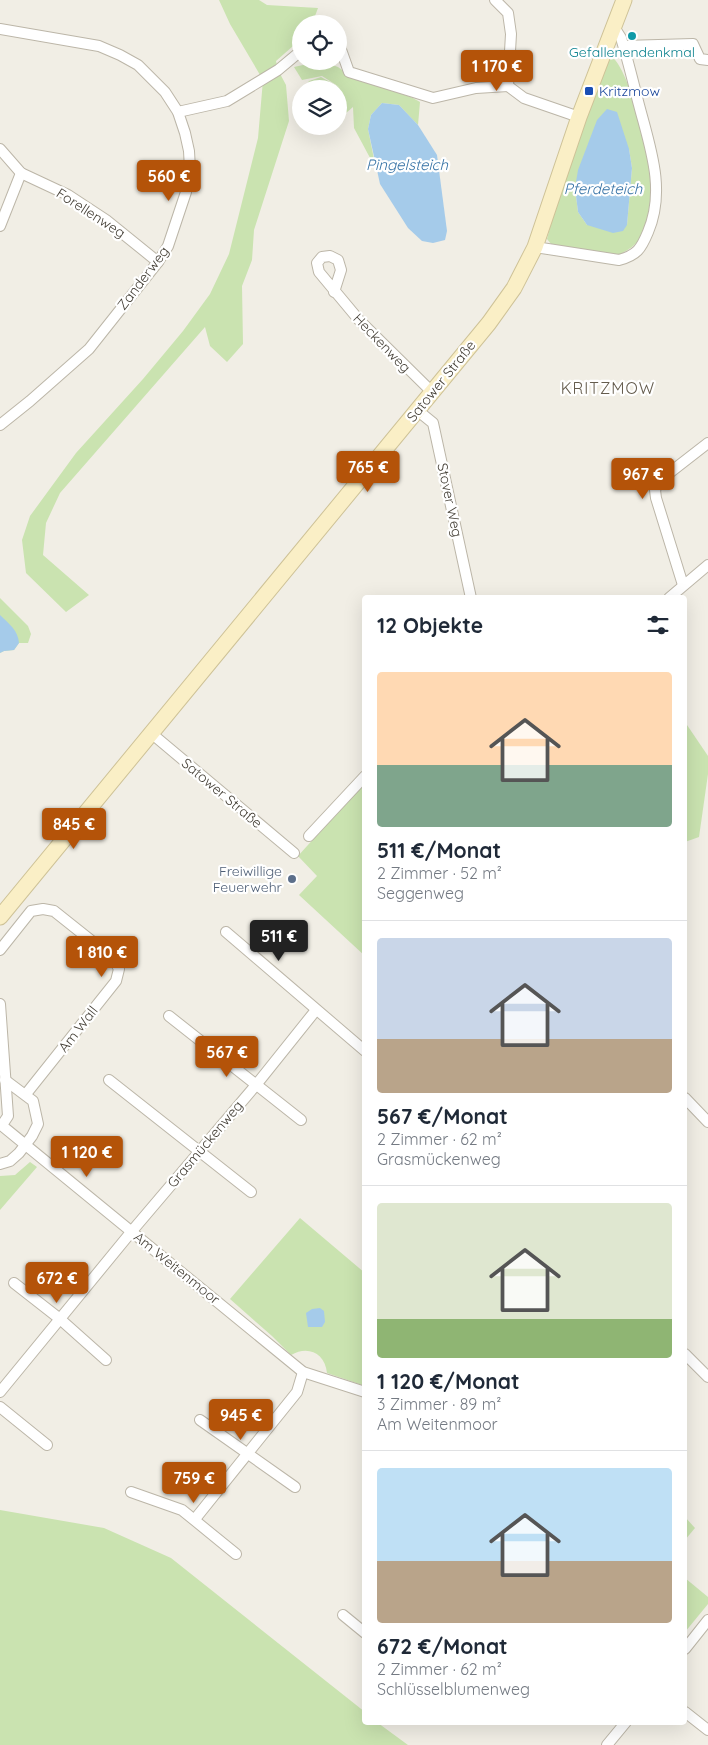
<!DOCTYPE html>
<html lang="de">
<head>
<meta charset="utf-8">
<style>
	:root { --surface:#fff; --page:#f2f2f3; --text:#1f2937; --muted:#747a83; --line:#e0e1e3; --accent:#b45309 }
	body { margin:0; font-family:Quicksand,sans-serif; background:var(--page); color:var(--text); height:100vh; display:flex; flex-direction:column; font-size:19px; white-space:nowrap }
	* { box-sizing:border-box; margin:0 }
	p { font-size:16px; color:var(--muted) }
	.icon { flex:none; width:28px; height:28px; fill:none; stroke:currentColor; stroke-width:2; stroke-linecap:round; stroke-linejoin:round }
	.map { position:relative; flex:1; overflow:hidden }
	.details { position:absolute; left:362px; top:595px; width:325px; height:1130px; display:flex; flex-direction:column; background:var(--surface); border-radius:5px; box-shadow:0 5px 20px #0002 }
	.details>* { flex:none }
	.controls { position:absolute; left:292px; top:15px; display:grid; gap:10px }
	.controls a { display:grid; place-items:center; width:55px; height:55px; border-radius:50%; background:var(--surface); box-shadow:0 5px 20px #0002; font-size:25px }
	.price { position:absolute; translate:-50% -42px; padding:0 11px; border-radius:5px; background:var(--accent); color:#fff; font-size:16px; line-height:32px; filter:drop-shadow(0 1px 2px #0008) }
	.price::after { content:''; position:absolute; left:50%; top:30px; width:15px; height:11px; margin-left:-8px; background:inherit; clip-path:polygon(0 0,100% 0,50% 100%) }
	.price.current { background:#222; color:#fff }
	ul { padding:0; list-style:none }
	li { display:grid; align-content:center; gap:10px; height:265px; padding:0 15px }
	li+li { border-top:1px solid var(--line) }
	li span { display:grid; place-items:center; height:155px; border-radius:5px; color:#555 }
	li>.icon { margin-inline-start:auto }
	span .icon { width:90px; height:90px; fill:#fffc; stroke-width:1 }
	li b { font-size:21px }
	h2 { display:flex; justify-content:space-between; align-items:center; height:60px; padding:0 15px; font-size:21px }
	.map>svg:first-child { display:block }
	.green { fill:#cae3b0; fill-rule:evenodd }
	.water { fill:#a5cbea }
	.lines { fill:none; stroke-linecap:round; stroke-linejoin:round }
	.street-casing { stroke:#bcb6a8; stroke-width:12 }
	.secondary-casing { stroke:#cec297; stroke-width:17 }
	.street { stroke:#fff; stroke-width:10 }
	.secondary { stroke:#faefc6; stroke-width:15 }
	.culture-dot { fill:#0f9aa8; stroke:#fff; stroke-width:2 }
	.transit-dot { fill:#1a4fb4; stroke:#fff; stroke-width:2 }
	.service-dot { fill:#5c6f8a; stroke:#fff; stroke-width:2 }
	.labels { text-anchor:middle; stroke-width:4.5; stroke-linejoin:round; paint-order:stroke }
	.culture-label { font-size:14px; fill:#0d838f; stroke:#fff }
	.transit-label { font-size:14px; fill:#164399; stroke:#fff; text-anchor:start }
	.street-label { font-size:14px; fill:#433e35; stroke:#fff }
	.service-label { font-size:14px; fill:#4e5e75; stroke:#fff; text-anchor:end }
	.water-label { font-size:15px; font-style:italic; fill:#3773a6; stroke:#fff }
	.quarter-label { font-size:16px; letter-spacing:1px; fill:#655c4d; stroke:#fff }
</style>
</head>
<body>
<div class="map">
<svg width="708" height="1745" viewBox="0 0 708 1745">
	<rect width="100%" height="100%" fill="#f1eee5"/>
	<g class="green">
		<polygon points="219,0 259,0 267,5 318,8 312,24 301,24 301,39 276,61 278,70 286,85 289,121 254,230 252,260 242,286 243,344 227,362 210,346 205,327 60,493 46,523 43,555 89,595 66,612 26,573 22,540 30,516 76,453 143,379 183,331 210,294 229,254 258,138 263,80 230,24"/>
		<path d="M614,59C628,72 646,139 650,160C652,177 654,209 647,225C639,243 635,246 619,255L551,244L547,239C562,178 586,118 609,60ZM629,149L632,168L627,225H587L578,212L575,188Z"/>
		<polygon points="321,61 338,67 353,78 411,97 420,102 418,125 399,105 382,103 371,115 368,129 376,169 354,128 353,107 339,119 339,89 304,89 309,81 321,77 341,88 322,76 302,80 294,67"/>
		<polygon points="301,93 301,114 292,106"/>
		<polygon points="0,598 28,626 31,634 28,643 19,643 14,650 4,651 0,653"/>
		<polygon points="685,722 708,756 708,774 699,837 685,842"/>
		<polygon points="365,782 365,956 299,895 317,876 298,856"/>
		<polygon points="30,1162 37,1167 0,1210 0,1176 15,1175"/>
		<path d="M300,1218L365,1273V1386L327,1373C325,1353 308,1345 291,1355L272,1336L230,1299Z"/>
		<polygon points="0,1510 104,1528 171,1558 365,1712 365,1722 378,1723 408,1745 0,1745"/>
		<polygon points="685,1517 695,1528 685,1540"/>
		<polygon points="685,1578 708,1597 708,1604 685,1632"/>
	</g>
	<g class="water">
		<polygon points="382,103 399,105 418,125 437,155 447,231 445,240 433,243 422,241 408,228 380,184 368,129 371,115"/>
		<polygon points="607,109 617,112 629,149 632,168 627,225 623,231 613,233 587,225 578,212 575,188 578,170 597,120"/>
		<path d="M0,615C9,624 18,630 19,643L14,650L4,651L0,653Z"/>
		<polygon points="320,1308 324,1311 325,1322 322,1327 308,1327 306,1313 312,1309"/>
	</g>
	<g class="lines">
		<g class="street-casing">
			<g id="street">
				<polyline points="495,0 508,13 511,34 508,86 524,98 579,117"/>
				<polyline points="0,29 99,46 120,55 138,65 165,92 178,112 185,133 189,151 190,169 186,192 168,246 158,262 89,349 30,401 0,425"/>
				<polyline points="339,44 349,72 433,98 476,88 508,86"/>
				<polyline points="624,46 693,44 700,59 708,60"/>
				<polyline points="178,112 227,101 278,70 296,55"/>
				<polyline points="0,149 21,173 68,195 106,220 158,262"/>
				<polyline points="0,226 21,173"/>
				<path d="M535,247L619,260C637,255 641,249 648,232C666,190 650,147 639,105C633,82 628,60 621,38L614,27"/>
				<polyline points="334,292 341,270 338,260 330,256 322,257 317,263 319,272 359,320 432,392"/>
				<polyline points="417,410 433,423 471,598"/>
				<polyline points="683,585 656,498 655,490 659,481 708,443"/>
				<polyline points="669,598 708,565"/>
				<polyline points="151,733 294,853"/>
				<polyline points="309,836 365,776"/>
				<polyline points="226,932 365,1051"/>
				<polyline points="0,950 31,911 43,909 54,911 113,958 119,969 116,981 26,1094"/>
				<polyline points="0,1004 8,1116 2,1125"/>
				<polyline points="169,1016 301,1120"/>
				<polyline points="109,1080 251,1192"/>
				<polyline points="685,1098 708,1122"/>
				<polyline points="0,1124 303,1372 365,1392"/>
				<polyline points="0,1164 10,1161 19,1153 32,1136 38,1124 33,1101 5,1080"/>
				<polyline points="14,1283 60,1319 106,1360"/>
				<polyline points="685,1354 708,1377"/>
				<polyline points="0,1392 132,1231 256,1085 316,1010"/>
				<polyline points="0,1407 47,1445"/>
				<polyline points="200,1420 295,1487"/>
				<polyline points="131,1492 182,1510 236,1554"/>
				<polyline points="195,1519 297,1392 303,1372"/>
				<polyline points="343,1615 365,1633"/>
				<polyline points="685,1649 708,1620"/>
				<polyline points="685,1712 708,1730"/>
				<polyline points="607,1745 626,1722"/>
			</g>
		</g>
		<g class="secondary-casing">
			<polyline id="secondary" points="0,917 489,323 514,288 535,247 579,117 624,0"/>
		</g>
		<use href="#street" class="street"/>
		<use href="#secondary" class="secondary"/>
	</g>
	<circle class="culture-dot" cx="632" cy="36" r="5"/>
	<rect class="transit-dot" x="584" y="86" width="10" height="10" rx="2.5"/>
	<circle class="service-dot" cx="292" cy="879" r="5"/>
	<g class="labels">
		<g class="culture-label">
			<text x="632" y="57">Gefallenendenkmal</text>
		</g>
		<g class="transit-label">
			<text x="599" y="96">Kritzmow</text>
		</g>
		<g class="street-label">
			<text transform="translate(91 213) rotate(33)" y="5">Forellenweg</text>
			<text transform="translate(143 278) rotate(-53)" y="5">Zanderweg</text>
			<text transform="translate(382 343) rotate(46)" y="5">Heckenweg</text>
			<text transform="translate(441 381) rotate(-51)" y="5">Satower Straße</text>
			<text transform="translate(450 500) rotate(78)" y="5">Stover Weg</text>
			<text transform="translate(222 793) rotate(40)" y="5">Satower Straße</text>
			<text transform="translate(78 1029) rotate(-52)" y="5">Am Wall</text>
			<text transform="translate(205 1144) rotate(-50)" y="5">Grasmückenweg</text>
			<text transform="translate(177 1268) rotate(39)" y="5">Am Weitenmoor</text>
		</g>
		<g class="service-label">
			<text x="282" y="876">Freiwillige<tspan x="282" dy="16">Feuerwehr</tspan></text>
		</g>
		<g class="water-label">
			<text x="407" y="170">Pingelsteich</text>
			<text x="603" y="194">Pferdeteich</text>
		</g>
		<g class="quarter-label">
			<text x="608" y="394">KRITZMOW</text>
		</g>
	</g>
</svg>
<div class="controls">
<a><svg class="icon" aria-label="locate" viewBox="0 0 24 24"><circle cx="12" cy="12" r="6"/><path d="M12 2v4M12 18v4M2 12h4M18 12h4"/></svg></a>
<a><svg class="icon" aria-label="layers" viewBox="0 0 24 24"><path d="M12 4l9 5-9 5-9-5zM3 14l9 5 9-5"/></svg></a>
</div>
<b class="price" style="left:497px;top:92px">1 170 €</b>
<b class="price" style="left:169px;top:202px">560 €</b>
<b class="price" style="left:368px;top:493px">765 €</b>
<b class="price" style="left:643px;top:500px">967 €</b>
<b class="price" style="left:74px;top:850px">845 €</b>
<b class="price current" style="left:279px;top:962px">511 €</b>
<b class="price" style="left:102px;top:978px">1 810 €</b>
<b class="price" style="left:227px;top:1078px">567 €</b>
<b class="price" style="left:87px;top:1178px">1 120 €</b>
<b class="price" style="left:57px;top:1304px">672 €</b>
<b class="price" style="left:241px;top:1441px">945 €</b>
<b class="price" style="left:194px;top:1504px">759 €</b>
<section class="details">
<h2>12 Objekte<svg class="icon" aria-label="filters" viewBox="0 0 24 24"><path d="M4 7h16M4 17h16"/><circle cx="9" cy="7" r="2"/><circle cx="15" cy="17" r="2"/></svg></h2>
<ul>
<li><span style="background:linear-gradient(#ffd9b3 60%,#7fa58c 0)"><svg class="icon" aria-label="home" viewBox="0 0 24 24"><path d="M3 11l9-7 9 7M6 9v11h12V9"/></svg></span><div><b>511 €/Monat</b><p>2 Zimmer · 52 m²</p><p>Seggenweg</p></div></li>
<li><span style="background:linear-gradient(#c9d6e8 65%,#b9a48a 0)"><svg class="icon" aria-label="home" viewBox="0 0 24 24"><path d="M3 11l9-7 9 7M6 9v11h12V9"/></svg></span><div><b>567 €/Monat</b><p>2 Zimmer · 62 m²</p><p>Grasmückenweg</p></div></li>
<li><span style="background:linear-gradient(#dfe7d0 75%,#8fb573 0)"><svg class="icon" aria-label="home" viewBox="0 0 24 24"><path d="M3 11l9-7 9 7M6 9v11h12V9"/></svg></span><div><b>1 120 €/Monat</b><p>3 Zimmer · 89 m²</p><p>Am Weitenmoor</p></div></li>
<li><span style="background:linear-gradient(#bfe0f5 60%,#b9a48a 0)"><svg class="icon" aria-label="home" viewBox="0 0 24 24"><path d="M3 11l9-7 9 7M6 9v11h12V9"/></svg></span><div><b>672 €/Monat</b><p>2 Zimmer · 62 m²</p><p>Schlüsselblumenweg</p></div></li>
</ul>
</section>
</div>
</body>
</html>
